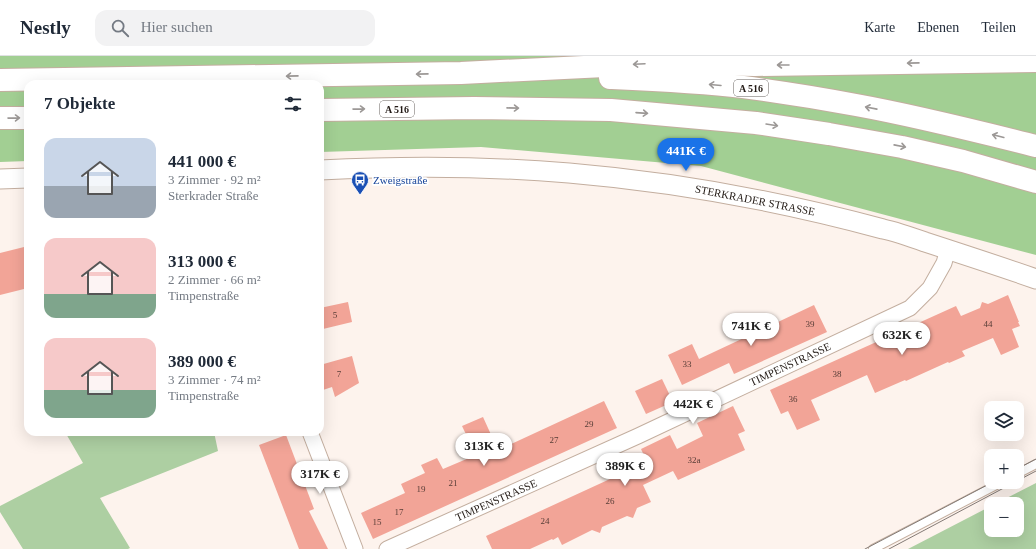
<!DOCTYPE html>
<html lang="de">
<head>
<meta charset="utf-8">
<style>
	:root { --surface:#fff; --page:#f2f2f3; --text:#1f2937; --muted:#747a83; --line:#e0e1e3; --accent:#1a73e8 }
	body { margin:0; font-family:Georgia,serif; background:var(--page); color:var(--text); height:100vh; display:flex; flex-direction:column; font-size:15px; white-space:nowrap }
	* { box-sizing:border-box; margin:0 }
	p { font-size:13px; color:var(--muted) }
	.icon { flex:none; width:22px; height:22px; fill:none; stroke:currentColor; stroke-width:2; stroke-linecap:round; stroke-linejoin:round }
	.map { position:relative; flex:1; overflow:hidden }
	.side { position:absolute; left:24px; top:24px; width:300px; height:356px; display:flex; flex-direction:column; background:var(--surface); border-radius:12px; box-shadow:0 4px 16px #0002 }
	.side>* { flex:none }
	.tools { position:absolute; left:984px; top:345px; display:grid; gap:8px }
	.tools a { display:grid; place-items:center; width:40px; height:40px; border-radius:8px; background:var(--surface); box-shadow:0 4px 16px #0002; font-size:20px }
	.price { position:absolute; translate:-50% -34px; padding:0 9px; border-radius:14px; background:#fff; color:#222; font-size:13px; line-height:26px; filter:drop-shadow(0 1px 2px #0008) }
	.price::after { content:''; position:absolute; left:50%; top:24px; width:12px; height:9px; margin-left:-6px; background:inherit; clip-path:polygon(0 0,100% 0,50% 100%) }
	.price.active { background:var(--accent); color:#fff }
	ul { padding:0; list-style:none }
	li { display:flex; align-items:center; gap:12px; height:100px; padding:0 20px }
	li span { display:grid; place-items:center; flex:none; width:112px; height:80px; border-radius:12px; color:#555 }
	li>.icon { margin-inline-start:auto }
	span .icon { width:48px; height:48px; fill:#fffc; stroke-width:1 }
	li b { font-size:17px }
	h2 { display:flex; justify-content:space-between; align-items:center; height:48px; padding:0 20px; font-size:17px }
	header { display:flex; align-items:center; gap:24px; box-sizing:border-box; height:56px; padding:0 20px; background:var(--surface); border-bottom:1px solid var(--line) }
	header strong { font-size:19px }
	nav { display:flex; gap:22px; margin-inline-start:auto; font-size:14px }
	.search { width:280px; height:36px; background:var(--page); display:flex; align-items:center; gap:10px; box-sizing:border-box; padding:0 14px; border-radius:12px; color:var(--muted); font-size:15px }
	.map>svg:first-child { display:block }
	.green { fill:#adcfa2 }
	.forest { fill:#a2cf93 }
	.building { fill:#f2a497 }
	.lines { fill:none; stroke-linecap:round; stroke-linejoin:round }
	.service-casing { stroke:#c3ae9f; stroke-width:10 }
	.minor-casing { stroke:#c3ae9f; stroke-width:17 }
	.tertiary-casing { stroke:#c3ae9f; stroke-width:21 }
	.motorway-casing { stroke:#c3ae9f; stroke-width:24 }
	.service { stroke:#fff; stroke-width:8 }
	.minor { stroke:#fff; stroke-width:15 }
	.tertiary { stroke:#fff; stroke-width:19 }
	.motorway { stroke:#fff; stroke-width:22 }
	.tram { stroke:#837a75; stroke-width:1 }
	.oneway { stroke:#9c9896 }
	.labels { text-anchor:middle; stroke-width:3.5; stroke-linejoin:round; paint-order:stroke }
	.number-label { font-size:9px; fill:#563c36 }
	.shield { fill:#fff; stroke:#645f5b; stroke-width:1 }
	.shield-label { font-size:10px; font-weight:bold; fill:#221a15 }
	.transit-label { font-size:11px; fill:#164399; stroke:#fff; text-anchor:start }
	.street-label { font-size:11px; fill:#221a15; stroke:#fff }
</style>
</head>
<body>
<header>
<strong>Nestly</strong>
<div class="search"><svg class="icon" aria-label="search" viewBox="0 0 24 24"><circle cx="10" cy="10" r="6"/><path d="M15 15l6 6"/></svg>Hier suchen</div>
<nav><a>Karte</a><a>Ebenen</a><a>Teilen</a></nav>
</header>
<div class="map">
<svg width="1036" height="493" viewBox="0 0 1036 493">
	<rect width="100%" height="100%" fill="#fdf3ed"/>
	<g class="green">
		<polygon points="65,376 214,376 218,395 100,442 130,492 128,493 23,493 0,456 0,450 83,407"/>
		<polygon points="1036,427 1036,493 908,493 991,450 991,474 1017,474 1017,448 995,448"/>
	</g>
	<polygon class="forest" points="0,0 1036,0 1036,199 701,110 481,91 320,96 320,28 28,28 28,105 0,106"/>
	<g class="building">
		<polygon points="28,190 28,232 0,239 0,197"/>
		<polygon points="1008,239 1019,266 1018,266 1020,270 1012,273 1019,291 1001,299 993,282 962,295 965,300 949,307 948,306 906,325 905,324 875,337 867,319 811,344 820,364 797,374 788,355 781,358 770,334 956,250 961,260 980,252 982,246 988,248"/>
		<polygon points="348,246 352,266 323,273 320,262 320,252"/>
		<polygon points="814,249 827,276 734,318 729,307 682,329 668,299 692,288 699,303"/>
		<polygon points="352,300 359,327 335,341 332,331 320,335 320,309"/>
		<polygon points="662,323 673,346 646,358 635,335"/>
		<polygon points="604,345 617,372 373,483 361,457 405,437 401,428 425,417 421,409 437,402 443,413 476,399 462,370 483,361 498,394"/>
		<polygon points="733,350 745,375 738,378 745,394 678,424 673,415 643,429 651,446 637,452 633,462 627,460 602,471 600,477 592,474 562,489 558,481 553,484 552,483 530,493 492,493 486,480 647,406 641,393 670,379 677,393 703,380 697,367"/>
		<polygon points="286,379 314,453 309,455 328,493 299,493 259,389"/>
	</g>
	<g class="lines">
		<g class="service-casing">
			<g id="service">
				<polyline points="1017,418 1036,408"/>
				<polyline points="873,493 1002,426"/>
			</g>
		</g>
		<g class="minor-casing">
			<g id="minor">
				<polyline points="310,376 355,493"/>
				<polyline points="387,493 638,380 910,252 930,232 944,207 948,193"/>
			</g>
		</g>
		<g class="tertiary-casing">
			<g id="tertiary">
				<path d="M320,114C403,110 486,110 569,117C675,126 780,145 883,173C897,176 911,181 925,186C962,198 999,210 1036,223"/>
				<polyline points="0,123 28,122"/>
			</g>
		</g>
		<g class="motorway-casing">
			<g id="motorway">
				<path d="M610,22C654,24 699,26 743,31C781,36 819,42 856,49C917,60 976,75 1036,90"/>
				<polyline points="0,24 461,17 666,7 755,9 1036,5"/>
				<polyline points="320,54 474,52 611,54 756,67 829,78 902,91 963,105 1036,126"/>
				<polyline points="0,62 28,62"/>
			</g>
		</g>
		<use href="#service" class="service"/>
		<use href="#minor" class="minor"/>
		<use href="#tertiary" class="tertiary"/>
		<use href="#motorway" class="motorway"/>
		<g class="tram">
			<polyline points="1017,413 1036,403"/>
			<polyline points="1017,425 1036,415"/>
			<polyline points="865,493 993,426"/>
			<polyline points="889,493 1015,426"/>
		</g>
	</g>
	<defs><path id="oneway-shaft" d="M-6 0H5M1.5-3L5.5 0L1.5 3" fill="none" stroke-width="1.6" stroke-linecap="round" stroke-linejoin="round"/></defs>
	<g class="oneway">
		<use href="#oneway-shaft" transform="translate(913 7) rotate(179)"/>
		<use href="#oneway-shaft" transform="translate(639 8) rotate(177)"/>
		<use href="#oneway-shaft" transform="translate(783 9) rotate(180)"/>
		<use href="#oneway-shaft" transform="translate(422 18) rotate(179)"/>
		<use href="#oneway-shaft" transform="translate(292 20) rotate(179)"/>
		<use href="#oneway-shaft" transform="translate(715 29) rotate(-175)"/>
		<use href="#oneway-shaft" transform="translate(513 52) rotate(1)"/>
		<use href="#oneway-shaft" transform="translate(871 52) rotate(-169)"/>
		<use href="#oneway-shaft" transform="translate(359 53) rotate(-1)"/>
		<use href="#oneway-shaft" transform="translate(642 57) rotate(4)"/>
		<use href="#oneway-shaft" transform="translate(14 62) rotate(-1)"/>
		<use href="#oneway-shaft" transform="translate(772 69) rotate(9)"/>
		<use href="#oneway-shaft" transform="translate(998 80) rotate(-166)"/>
		<use href="#oneway-shaft" transform="translate(900 90) rotate(11)"/>
	</g>
	<defs>
		<g id="bus-pin" transform="scale(0.9)"><path d="M0 17L-7.5 6A9.5 9.5 0 1 1 7.5 6Z" fill="#1a4fb4" stroke="#fff"/><path d="M-5-6H5V4H4V6H2V4H-2V6H-4V4H-5ZM-3.5-4V0h7V-4ZM-3.5 1.2v1.5H-2V1.2ZM2 1.2v1.5H3.5V1.2Z" fill="#fff"/></g>
	</defs>
	<g fill-rule="evenodd">
		<use href="#bus-pin" x="360" y="124"/>
	</g>
	<g class="labels">
		<g class="number-label">
			<text x="335" y="262">5</text>
			<text x="810" y="271">39</text>
			<text x="988" y="271">44</text>
			<text x="687" y="311">33</text>
			<text x="339" y="321">7</text>
			<text x="837" y="321">38</text>
			<text x="793" y="346">36</text>
			<text x="589" y="371">29</text>
			<text x="554" y="387">27</text>
			<text x="694" y="407">32a</text>
			<text x="453" y="430">21</text>
			<text x="421" y="436">19</text>
			<text x="610" y="448">26</text>
			<text x="399" y="459">17</text>
			<text x="545" y="468">24</text>
			<text x="377" y="469">15</text>
		</g>
		<g class="shield">
			<rect x="734" y="24" width="34" height="16" rx="3"/>
			<rect x="380" y="45" width="34" height="16" rx="3"/>
		</g>
		<g class="shield-label">
			<text x="751" y="36">A 516</text>
			<text x="397" y="57">A 516</text>
		</g>
		<g class="transit-label">
			<text x="373" y="128">Zweigstraße</text>
		</g>
		<g class="street-label">
			<text transform="translate(755 144) rotate(11)" y="4">STERKRADER STRASSE</text>
			<text transform="translate(790 308) rotate(-25)" y="4">TIMPENSTRASSE</text>
			<text transform="translate(496 444) rotate(-24)" y="4">TIMPENSTRASSE</text>
		</g>
	</g>
</svg>
<div class="tools">
<a><svg class="icon" aria-label="layers" viewBox="0 0 24 24"><path d="M12 4l9 5-9 5-9-5zM3 14l9 5 9-5"/></svg></a>
<a>+</a>
<a>−</a>
</div>
<b class="price active" style="left:686px;top:116px">441K €</b>
<b class="price" style="left:751px;top:291px">741K €</b>
<b class="price" style="left:902px;top:300px">632K €</b>
<b class="price" style="left:693px;top:369px">442K €</b>
<b class="price" style="left:484px;top:411px">313K €</b>
<b class="price" style="left:625px;top:431px">389K €</b>
<b class="price" style="left:320px;top:439px">317K €</b>
<section class="side">
<h2>7 Objekte<svg class="icon" aria-label="filters" viewBox="0 0 24 24"><path d="M4 7h16M4 17h16"/><circle cx="9" cy="7" r="2"/><circle cx="15" cy="17" r="2"/></svg></h2>
<ul>
<li><span style="background:linear-gradient(#c9d6e8 60%,#9aa5b1 0)"><svg class="icon" aria-label="home" viewBox="0 0 24 24"><path d="M3 11l9-7 9 7M6 9v11h12V9"/></svg></span><div><b>441 000 €</b><p>3 Zimmer · 92 m²</p><p>Sterkrader Straße</p></div></li>
<li><span style="background:linear-gradient(#f6c9c9 70%,#7fa58c 0)"><svg class="icon" aria-label="home" viewBox="0 0 24 24"><path d="M3 11l9-7 9 7M6 9v11h12V9"/></svg></span><div><b>313 000 €</b><p>2 Zimmer · 66 m²</p><p>Timpenstraße</p></div></li>
<li><span style="background:linear-gradient(#f6c9c9 65%,#7fa58c 0)"><svg class="icon" aria-label="home" viewBox="0 0 24 24"><path d="M3 11l9-7 9 7M6 9v11h12V9"/></svg></span><div><b>389 000 €</b><p>3 Zimmer · 74 m²</p><p>Timpenstraße</p></div></li>
</ul>
</section>
</div>
</body>
</html>
